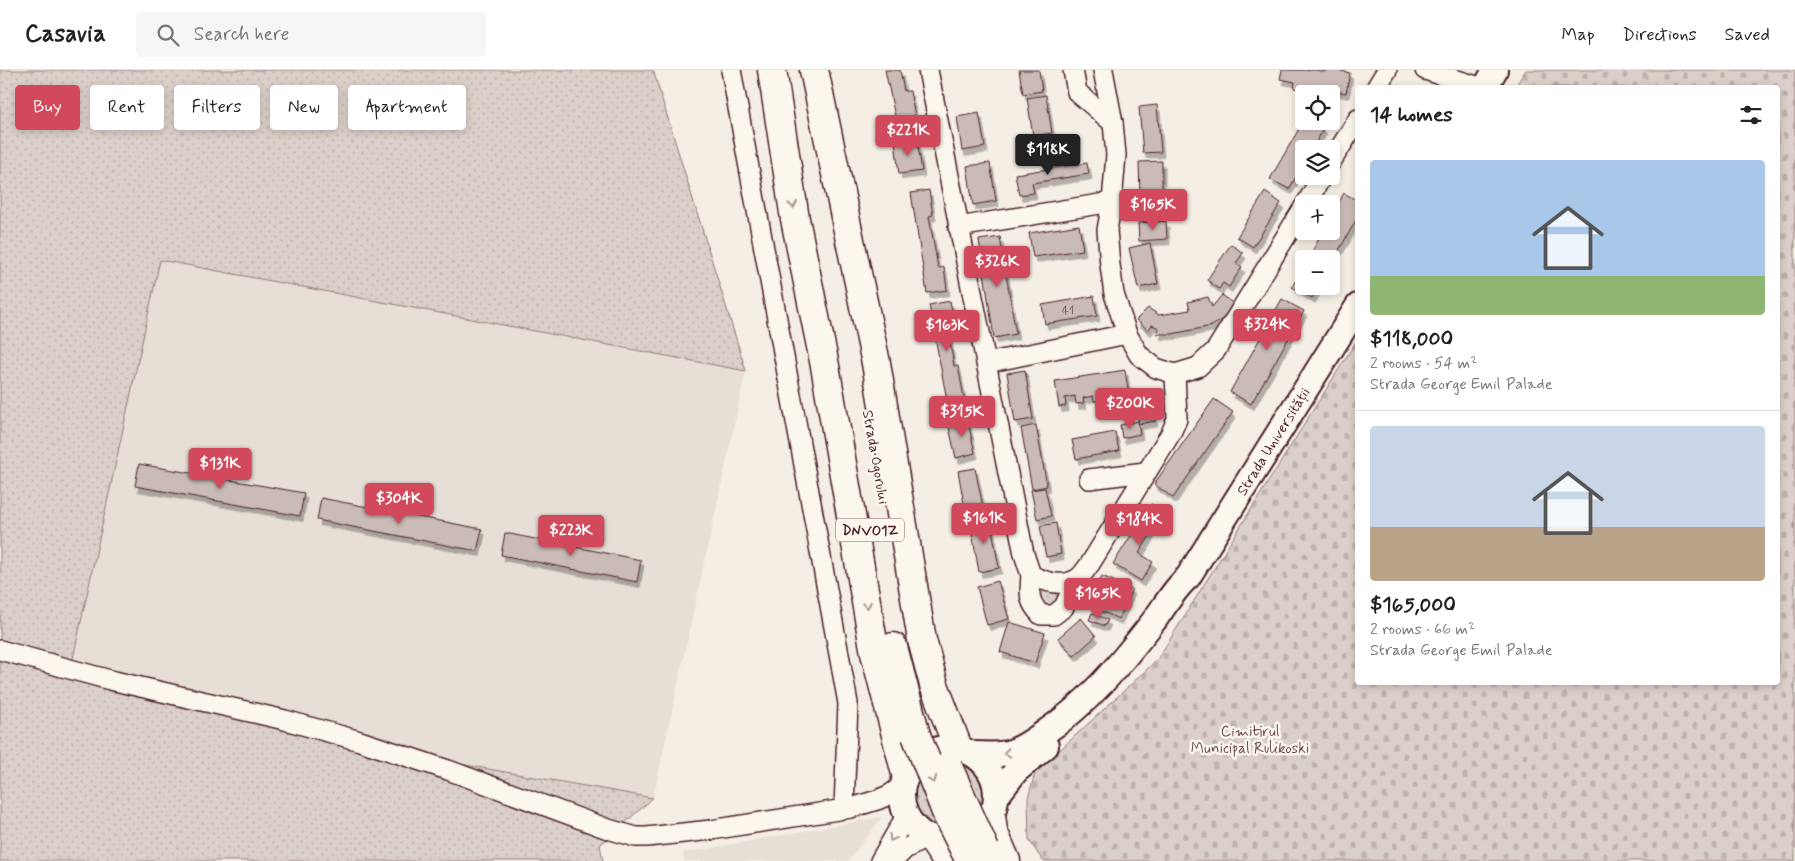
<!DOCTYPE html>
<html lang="en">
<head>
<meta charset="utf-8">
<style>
	:root { --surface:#fff; --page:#f6f6f6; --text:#222; --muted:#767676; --line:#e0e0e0; --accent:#d1495b }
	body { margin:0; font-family:Mynerve,sans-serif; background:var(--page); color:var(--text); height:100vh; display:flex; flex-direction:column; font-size:19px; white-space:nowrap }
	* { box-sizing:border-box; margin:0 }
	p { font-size:16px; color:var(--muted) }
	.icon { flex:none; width:28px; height:28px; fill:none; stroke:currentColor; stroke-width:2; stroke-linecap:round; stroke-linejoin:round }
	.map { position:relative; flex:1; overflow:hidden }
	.drawer { position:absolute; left:1355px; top:15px; width:425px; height:600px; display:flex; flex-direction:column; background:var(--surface); border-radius:5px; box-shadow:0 2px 8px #0003 }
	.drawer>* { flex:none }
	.banner { position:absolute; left:15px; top:15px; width:475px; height:45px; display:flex; gap:10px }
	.tools { position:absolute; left:1295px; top:15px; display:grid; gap:10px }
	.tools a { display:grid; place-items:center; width:45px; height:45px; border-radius:5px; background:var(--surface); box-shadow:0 2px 8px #0003; font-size:25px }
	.price { position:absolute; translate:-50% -42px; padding:0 11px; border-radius:5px; background:var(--accent); color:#fff; font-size:16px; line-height:32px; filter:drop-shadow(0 1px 2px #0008) }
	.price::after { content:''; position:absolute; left:50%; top:30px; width:15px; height:11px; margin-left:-8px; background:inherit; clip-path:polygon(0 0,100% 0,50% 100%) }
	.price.active { background:#222; color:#fff }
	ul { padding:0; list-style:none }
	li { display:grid; align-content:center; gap:10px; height:265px; padding:0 15px }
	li+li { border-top:1px solid var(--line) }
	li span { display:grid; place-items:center; height:155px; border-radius:5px; color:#555 }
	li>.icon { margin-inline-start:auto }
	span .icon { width:90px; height:90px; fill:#fffc; stroke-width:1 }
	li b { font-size:21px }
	h2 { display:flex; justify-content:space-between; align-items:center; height:60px; padding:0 15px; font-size:21px }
	.pill { padding:0 18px; border-radius:5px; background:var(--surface); box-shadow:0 2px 8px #0003; font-size:18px; line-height:45px }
	.pill.active { background:var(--accent); color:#fff }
	header { display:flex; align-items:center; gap:30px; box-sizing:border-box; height:70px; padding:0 25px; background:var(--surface); border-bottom:1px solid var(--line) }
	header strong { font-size:24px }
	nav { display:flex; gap:28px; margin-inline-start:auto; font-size:18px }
	.search { width:350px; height:45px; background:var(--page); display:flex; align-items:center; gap:12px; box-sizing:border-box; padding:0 18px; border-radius:5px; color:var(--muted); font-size:19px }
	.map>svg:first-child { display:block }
	.built { fill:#e7dfd6 }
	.grass { fill:url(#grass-dots); stroke:#92787a }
	.cemetery { fill:url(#cemetery-stones); stroke:#92787a }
	.building { fill:#cabbb6; stroke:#4a1f2b; filter:url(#shadow) }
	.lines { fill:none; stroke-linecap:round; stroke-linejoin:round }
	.minor-casing { stroke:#4a1f2b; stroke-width:22 }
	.major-casing { stroke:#4a1f2b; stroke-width:28 }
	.highway-casing { stroke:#4a1f2b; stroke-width:31 }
	.minor { stroke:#fbf7ec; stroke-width:19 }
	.major { stroke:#fbf7ec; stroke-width:24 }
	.highway { stroke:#fbf7ec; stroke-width:28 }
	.highway-bridge-casing { stroke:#4a1f2b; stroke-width:31; stroke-linecap:butt }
	.highway-bridge { stroke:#fbf7ec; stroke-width:28 }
	.oneway { stroke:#ab9695 }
	.labels { text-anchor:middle; stroke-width:5; stroke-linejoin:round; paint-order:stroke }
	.number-label { font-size:12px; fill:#6a464e }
	.shield { fill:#fbf7ec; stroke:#7f6065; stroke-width:1 }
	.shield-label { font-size:14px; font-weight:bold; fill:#4a1f2b }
	.street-label { font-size:15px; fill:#4a1f2b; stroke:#fbf7ec }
	.park-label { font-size:15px; fill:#6e4b52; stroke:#fbf7ec }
</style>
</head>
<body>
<header>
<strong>Casavia</strong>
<div class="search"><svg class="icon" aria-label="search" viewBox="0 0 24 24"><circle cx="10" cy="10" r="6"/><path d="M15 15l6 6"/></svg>Search here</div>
<nav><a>Map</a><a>Directions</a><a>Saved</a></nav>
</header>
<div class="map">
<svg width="1795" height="791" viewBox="0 0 1795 791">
	<defs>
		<pattern id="grass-dots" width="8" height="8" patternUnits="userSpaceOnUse" patternTransform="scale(1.25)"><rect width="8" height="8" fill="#dbd0c9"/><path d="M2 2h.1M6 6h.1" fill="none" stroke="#bdb2ad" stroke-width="1.8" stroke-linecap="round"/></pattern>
		<pattern id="cemetery-stones" width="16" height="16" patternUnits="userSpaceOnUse" patternTransform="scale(1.25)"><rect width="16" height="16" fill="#dbd0c9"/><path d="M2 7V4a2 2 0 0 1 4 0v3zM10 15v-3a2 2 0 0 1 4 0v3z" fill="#bdb2ad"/></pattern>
		<filter id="shadow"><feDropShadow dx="3" dy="5.5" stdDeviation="0" flood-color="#0004"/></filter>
	</defs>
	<rect width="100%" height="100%" fill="#f4eee4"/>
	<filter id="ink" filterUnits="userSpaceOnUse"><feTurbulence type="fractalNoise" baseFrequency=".02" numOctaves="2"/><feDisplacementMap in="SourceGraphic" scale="10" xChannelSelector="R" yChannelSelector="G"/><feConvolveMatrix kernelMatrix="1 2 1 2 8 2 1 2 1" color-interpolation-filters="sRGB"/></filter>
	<g filter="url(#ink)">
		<g class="built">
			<polygon points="160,190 746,301 653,728 460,694 285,643 72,593"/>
			<polygon points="882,747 848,791 684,791 683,783"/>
		</g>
		<g class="grass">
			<polygon points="0,0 653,0 746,301 160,190 72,593 285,643 460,694 653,728 600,775 603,791 0,791"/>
			<polygon points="1039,518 1055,523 1058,528 1056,532 1047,536 1038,530"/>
			<path d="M941,684C973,683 991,703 988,734L933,762C918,753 899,732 910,713C912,709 917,705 920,701C928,691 929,688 941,684Z"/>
		</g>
		<polygon class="cemetery" points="1526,0 1795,0 1795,791 1043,791 1029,770 1028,728 1035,703 1157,590 1357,270 1358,612 1778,612 1778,18 1515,17"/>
		<g class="building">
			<polygon points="885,0 900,0 904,21 910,21 917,56 898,60"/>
			<polygon points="1019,0 1039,0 1042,21 1023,24"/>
			<polygon points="1282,0 1317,0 1325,2 1325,0 1337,0 1350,3 1346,23 1316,17 1315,22 1294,18 1295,12 1280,9"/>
			<polygon points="1046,25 1052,63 1033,66 1027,28"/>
			<polygon points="1157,35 1161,82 1143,83 1139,37"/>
			<polygon points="979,43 985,77 962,81 957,47"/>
			<polygon points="1304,50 1304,51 1312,51 1324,58 1312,79 1304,79 1304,93 1289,119 1270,109"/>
			<polygon points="917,70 922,101 899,104 895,72"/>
			<polygon points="1162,91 1162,125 1140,125 1139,92"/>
			<polygon points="990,93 996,131 973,135 967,96"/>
			<polygon points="1087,93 1089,104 1032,113 1034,123 1019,125 1015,104"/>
			<polygon points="929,120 933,145 929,146 938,198 944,197 947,220 927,223 911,123"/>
			<polygon points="1265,122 1281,133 1253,177 1237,167"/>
			<polygon points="1344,123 1358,131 1358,147 1331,194 1331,189 1308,189 1323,161 1331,161 1331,147"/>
			<polygon points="1161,130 1162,147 1140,148 1139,131"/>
			<polygon points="1166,151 1167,169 1139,171 1138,153"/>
			<polygon points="1079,155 1083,180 1033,187 1029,163"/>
			<polygon points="1000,167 1016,264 994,268 979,170"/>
			<polygon points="1150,173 1158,214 1138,218 1129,178"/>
			<polygon points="1231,174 1243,183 1236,193 1242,197 1229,217 1223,213 1219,219 1207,210"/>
			<polygon points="1304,196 1304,216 1319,216 1312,228 1292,217"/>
			<polygon points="1222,225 1235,235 1225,247 1212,256 1172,264 1157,264 1159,258 1152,255 1148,260 1136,250 1148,238 1159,245 1190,240 1188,232 1208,227 1212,237"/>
			<polygon points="1094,226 1097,246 1045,254 1042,235"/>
			<polygon points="1282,229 1304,241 1251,334 1230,322"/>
			<polygon points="950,231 956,259 948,261 954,296 958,296 965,333 948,336 929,235"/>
			<polygon points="1025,300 1033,349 1015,352 1007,303"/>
			<polygon points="1125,300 1129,326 1113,329 1111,320 1101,321 1102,330 1094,331 1093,326 1083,328 1084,333 1076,334 1075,326 1065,328 1066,336 1059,337 1055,311"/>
			<polygon points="1214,329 1233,342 1173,428 1154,414"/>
			<polygon points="1151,334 1155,351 1139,354 1136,337"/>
			<polygon points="967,348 975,383 956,388 948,353"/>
			<polygon points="1138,351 1140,364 1122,368 1120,355"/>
			<polygon points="1036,355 1047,416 1032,419 1021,358"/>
			<polygon points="1115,362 1119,381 1076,389 1072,370"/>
			<polygon points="139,394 304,423 300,446 135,416"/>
			<polygon points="975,398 984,442 966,445 958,401"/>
			<polygon points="1045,418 1051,446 1037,449 1031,420"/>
			<polygon points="321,428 482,459 477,481 317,450"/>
			<polygon points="1151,434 1164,443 1139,483 1153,492 1141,511 1113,494"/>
			<polygon points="990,448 999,498 979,502 970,451"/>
			<polygon points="1056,453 1061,484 1046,487 1040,456"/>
			<polygon points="505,463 641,490 637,512 501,485"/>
			<polygon points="1102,506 1132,519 1119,549 1089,536"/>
			<polygon points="998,511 1009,549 987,555 977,517"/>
			<polygon points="1092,543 1108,550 1105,556 1089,550"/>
			<polygon points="1081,548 1096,566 1074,586 1058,568"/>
			<polygon points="1009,552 1045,563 1035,593 1000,582"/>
		</g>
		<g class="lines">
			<g class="minor-casing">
				<g id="minor">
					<polyline points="731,0 848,633 844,739"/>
					<path d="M928,0L1024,484L1031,505C1045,512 1062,518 1077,509C1082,506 1086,499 1090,494L1171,363L1177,349L1175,304"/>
					<polyline points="1073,0 1077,22 1113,53"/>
					<polyline points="1103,0 1113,53 1116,85 1112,132 1107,160 1110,195 1114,224 1127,264 1139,285 1156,298 1175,304 1198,297 1216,280 1304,137"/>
					<polyline points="1425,0 1483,18"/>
					<polyline points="1376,18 1387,0"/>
					<polyline points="1331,92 1358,49"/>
					<polyline points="1306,134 1322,106"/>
					<polyline points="958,157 1112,132"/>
					<polyline points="986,293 1127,264"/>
					<polyline points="1089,409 1145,402"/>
					<path d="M1031,505C1030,524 1027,530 1041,545H1054L1064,537L1077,509"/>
					<polyline points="0,580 110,610 285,650 360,671 448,700 608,759 636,767 647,767 711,760 851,738 877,730 889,725 902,716"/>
					<polyline points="880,791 906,746"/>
					<polyline points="893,791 905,779 928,767"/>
				</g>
			</g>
			<g class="major-casing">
				<g id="major">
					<polyline points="1485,18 1495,0"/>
					<circle cx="949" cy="725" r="47"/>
					<path id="s1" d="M973,684C986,684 999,686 1011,682C1023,678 1034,670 1044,663C1088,634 1121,593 1153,552C1165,536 1174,519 1188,507L1358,236"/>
					<polyline points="996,727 1016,701 1046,676"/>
				</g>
			</g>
			<g class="highway-casing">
				<g id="highway">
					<polyline points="772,0 795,149 825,296 875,583 906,704"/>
					<polyline points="814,0 876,293 922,570 934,615 958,678"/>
					<polyline points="893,577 916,665"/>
					<polyline points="991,745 993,761 1006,791"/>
					<polyline points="932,769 947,791"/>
				</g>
			</g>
			<use href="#minor" class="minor"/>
			<use href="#major" class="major"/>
			<use href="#highway" class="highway"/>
			<g class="highway-bridge-casing">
				<g id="highway-bridge">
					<polyline points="916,665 948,747 968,787"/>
					<polyline points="948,697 985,780"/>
				</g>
			</g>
			<use href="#highway-bridge" class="highway-bridge"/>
		</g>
		<defs><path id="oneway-chevron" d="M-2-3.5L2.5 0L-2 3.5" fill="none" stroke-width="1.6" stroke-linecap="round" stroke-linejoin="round" transform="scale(1.25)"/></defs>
		<g class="oneway">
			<use href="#oneway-chevron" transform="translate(793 135) rotate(81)"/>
			<use href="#oneway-chevron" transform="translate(867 535) rotate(80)"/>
			<use href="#oneway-chevron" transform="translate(1007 683) rotate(167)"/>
			<use href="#oneway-chevron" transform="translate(933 710) rotate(68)"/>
			<use href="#oneway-chevron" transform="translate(892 768) rotate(119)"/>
		</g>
	</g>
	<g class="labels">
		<g class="number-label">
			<text x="1068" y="244">41</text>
		</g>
		<rect class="shield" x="836" y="448.5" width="68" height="23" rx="4"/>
		<g class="shield-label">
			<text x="870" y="465">DNVO1Z</text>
		</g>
		<g class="street-label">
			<text dy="5" stroke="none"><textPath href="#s1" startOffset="450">Strada Universității</textPath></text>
			<text transform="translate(876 387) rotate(80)" y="5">Strada Ogorului</text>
		</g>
		<g class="park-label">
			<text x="1250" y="666">Cimitirul<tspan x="1250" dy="17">Municipal Rulikoski</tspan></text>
		</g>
	</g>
</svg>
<div class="tools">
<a><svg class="icon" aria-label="locate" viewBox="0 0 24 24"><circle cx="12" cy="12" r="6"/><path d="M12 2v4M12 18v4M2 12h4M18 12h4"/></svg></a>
<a><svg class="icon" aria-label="layers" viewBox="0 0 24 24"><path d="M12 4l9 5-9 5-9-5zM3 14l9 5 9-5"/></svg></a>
<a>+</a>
<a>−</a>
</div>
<b class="price" style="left:908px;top:87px">$221K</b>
<b class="price active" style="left:1048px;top:106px">$118K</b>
<b class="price" style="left:1153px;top:161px">$165K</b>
<b class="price" style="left:997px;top:218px">$326K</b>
<b class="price" style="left:1267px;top:281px">$324K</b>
<b class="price" style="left:947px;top:282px">$163K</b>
<b class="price" style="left:1130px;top:360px">$200K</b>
<b class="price" style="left:962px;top:368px">$315K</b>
<b class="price" style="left:220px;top:420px">$131K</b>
<b class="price" style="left:399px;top:455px">$304K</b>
<b class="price" style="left:984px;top:475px">$161K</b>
<b class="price" style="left:1139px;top:476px">$184K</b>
<b class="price" style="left:571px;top:487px">$223K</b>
<b class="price" style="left:1098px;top:550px">$165K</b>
<div class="banner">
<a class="pill active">Buy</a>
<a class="pill">Rent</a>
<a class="pill">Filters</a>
<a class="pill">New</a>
<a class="pill">Apartment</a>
</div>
<section class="drawer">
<h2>14 homes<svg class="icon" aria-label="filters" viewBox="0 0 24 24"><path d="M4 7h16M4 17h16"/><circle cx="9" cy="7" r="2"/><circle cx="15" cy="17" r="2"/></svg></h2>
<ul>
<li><span style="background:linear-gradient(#a9c7e8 75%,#8fb573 0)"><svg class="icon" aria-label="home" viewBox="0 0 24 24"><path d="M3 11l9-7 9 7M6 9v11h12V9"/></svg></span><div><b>$118,000</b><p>2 rooms · 54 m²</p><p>Strada George Emil Palade</p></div></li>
<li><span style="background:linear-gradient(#c9d6e8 65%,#b9a48a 0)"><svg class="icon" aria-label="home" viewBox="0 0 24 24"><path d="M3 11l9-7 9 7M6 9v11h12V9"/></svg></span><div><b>$165,000</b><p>2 rooms · 66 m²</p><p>Strada George Emil Palade</p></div></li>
</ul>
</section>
</div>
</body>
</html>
